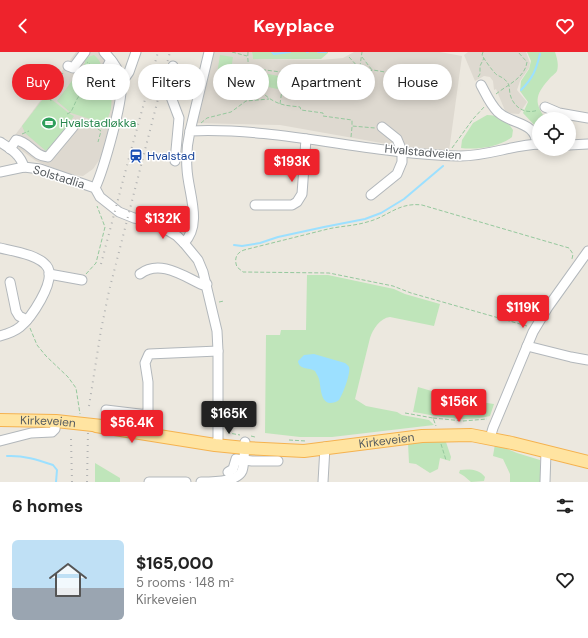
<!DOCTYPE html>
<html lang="en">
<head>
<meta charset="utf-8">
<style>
	:root { --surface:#fff; --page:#f2f2f2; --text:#222; --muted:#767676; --accent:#ee232c }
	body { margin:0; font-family:"DM Sans",sans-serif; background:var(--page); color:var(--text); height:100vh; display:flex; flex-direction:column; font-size:15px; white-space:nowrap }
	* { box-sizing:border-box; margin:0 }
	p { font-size:13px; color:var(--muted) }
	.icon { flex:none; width:22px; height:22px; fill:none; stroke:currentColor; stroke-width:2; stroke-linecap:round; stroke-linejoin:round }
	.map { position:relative; height:430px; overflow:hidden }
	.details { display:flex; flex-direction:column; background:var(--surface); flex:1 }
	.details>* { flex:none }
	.hud { position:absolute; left:12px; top:12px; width:564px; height:36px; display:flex; gap:8px }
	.fabs { position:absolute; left:532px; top:60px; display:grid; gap:8px }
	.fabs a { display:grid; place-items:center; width:44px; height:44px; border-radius:50%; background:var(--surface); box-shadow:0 2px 10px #0003; font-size:20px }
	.price { position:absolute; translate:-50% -34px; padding:0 9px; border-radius:4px; background:var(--accent); color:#fff; font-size:13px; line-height:26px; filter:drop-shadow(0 1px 2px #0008) }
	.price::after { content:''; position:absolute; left:50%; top:24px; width:12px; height:9px; margin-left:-6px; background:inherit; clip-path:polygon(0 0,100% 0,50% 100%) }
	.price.selected { background:#222; color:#fff }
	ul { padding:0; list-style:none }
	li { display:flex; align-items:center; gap:12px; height:100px; padding:0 12px }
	li span { display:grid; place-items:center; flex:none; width:112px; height:80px; border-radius:6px; color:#555 }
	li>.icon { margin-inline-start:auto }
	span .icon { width:48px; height:48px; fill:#fffc; stroke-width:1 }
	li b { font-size:17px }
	h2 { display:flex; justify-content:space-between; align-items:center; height:48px; padding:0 12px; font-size:17px }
	.pill { padding:0 14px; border-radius:18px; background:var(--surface); box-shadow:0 2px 10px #0003; font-size:14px; line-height:36px }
	.pill.selected { background:var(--accent); color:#fff }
	header { display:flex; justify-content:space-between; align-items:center; height:52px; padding:0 12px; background:var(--accent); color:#fff; font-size:18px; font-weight:700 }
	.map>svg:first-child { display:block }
	.education { fill:#ded9d0 }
	.green { fill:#bfe5ba }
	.water { fill:#9ce0ff }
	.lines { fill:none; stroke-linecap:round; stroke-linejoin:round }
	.stream { stroke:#9ce0ff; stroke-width:2 }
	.minor-casing { stroke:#b2b7bb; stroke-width:11 }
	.major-casing { stroke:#f5b24f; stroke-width:14 }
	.path { stroke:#95c89d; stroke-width:1; stroke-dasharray:4 2; stroke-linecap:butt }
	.minor { stroke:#fff; stroke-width:9 }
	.major { stroke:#ffe4a1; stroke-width:12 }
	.rail { stroke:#b1b2b2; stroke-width:2; stroke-dasharray:1 5; stroke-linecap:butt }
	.labels { text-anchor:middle; stroke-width:3; stroke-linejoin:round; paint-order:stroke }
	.leisure-label { font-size:12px; fill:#27864d; stroke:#fff; text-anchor:start }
	.street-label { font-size:12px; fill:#585d61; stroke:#fff }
	.transit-label { font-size:12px; fill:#164399; stroke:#fff; text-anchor:start }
</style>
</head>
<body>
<header><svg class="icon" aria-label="back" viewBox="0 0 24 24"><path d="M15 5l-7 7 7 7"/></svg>Keyplace<svg class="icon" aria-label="heart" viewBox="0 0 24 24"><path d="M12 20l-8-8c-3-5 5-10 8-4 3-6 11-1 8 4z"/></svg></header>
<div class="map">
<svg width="588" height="430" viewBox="0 0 588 430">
	<rect width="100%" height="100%" fill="#ece8df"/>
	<g class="education">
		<polygon points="76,0 101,0 113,15 119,35 104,101 93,117 83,124 71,123 36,109 10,90"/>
		<polygon points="211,0 252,0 253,7 321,8 343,6 354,0 440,0 462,4 449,99 404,95 280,73 195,71"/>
		<polygon points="468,0 526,0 530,11 529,16 520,29 517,38 527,50 519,62 506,61 496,37 494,38 493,29 490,25 484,24 475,29 464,3"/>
	</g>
	<g class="green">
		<polygon points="252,0 328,0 328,1 321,7 253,7"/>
		<path d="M527,0H555C557,6 559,13 557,19C556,21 552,24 550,26C537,41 532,49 546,67H539V78L523,61L528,50L520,39L521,29L529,17L531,9Z"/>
		<path d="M94,3C101,9 103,15 100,23L113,25L111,57L106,72L71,61L57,49L85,11V6Z"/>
		<polygon points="220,3 233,5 230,25 217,22"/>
		<polygon points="263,21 284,25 282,38 268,35 261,31"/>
		<polygon points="46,43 70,62 74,64 61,83 46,99 25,81 22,74"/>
		<path d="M487,63C500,63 507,68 513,78L512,85C499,95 477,98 461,96L462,88L473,71Z"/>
		<path d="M307,223H328L394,237L405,242L440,252L434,274L390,265C380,266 373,277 370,286L355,347L366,354L397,360L402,363L429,368L434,373L332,385H300L265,381L266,283H280L281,278H306Z"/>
		<path d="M418,335L459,347L494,352L490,364C465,371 438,364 413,360Z"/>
		<polygon points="445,387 451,405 450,409 440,406 438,417 430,421 416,412 409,411 408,391"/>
		<polygon points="495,392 517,401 540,408 540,430 510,430 510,422 503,407 493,404"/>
		<polygon points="95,411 120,426 120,430 95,430"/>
		<path d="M460,418C469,417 479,417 485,425L484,429L471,430L464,424L459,421Z"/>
	</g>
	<path class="water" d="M314,302L345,311C346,312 348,313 349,315C351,321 343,342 339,348C337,350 333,351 330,351C320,350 321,334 319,327C318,324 316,321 315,319C308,315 299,318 298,309L304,303Z"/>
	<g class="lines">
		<g class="stream">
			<polyline points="272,0 274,2 290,0"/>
			<polyline points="307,0 308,0"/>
			<polyline points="318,0 326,0"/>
			<path d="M521,38C533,26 536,18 540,2"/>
			<polyline points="234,193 242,194 260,191 278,185 324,175 365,167 381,161 404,147 443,114"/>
			<path d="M7,404C23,403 38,408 53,413L57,418L56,430"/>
		</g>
		<g class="minor-casing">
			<g id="minor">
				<polyline points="68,14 73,16 85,0"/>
				<polyline points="173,14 171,45 179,66 175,109"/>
				<polyline points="122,30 129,20 136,0"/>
				<path d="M481,33C486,42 490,52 498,60C512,73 535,69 537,92"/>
				<polyline points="106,35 109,25 107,15 111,8"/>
				<polyline points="545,55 559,61 588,66"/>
				<polyline points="190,79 209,0"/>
				<path d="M0,90C11,97 20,102 24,115"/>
				<polyline points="569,93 588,92"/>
				<path d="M10,97L16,88C30,90 33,104 48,105L73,75"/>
				<polyline points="0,120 24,115 40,117 95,136 100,145 119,160 134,166 154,170 177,184 184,191 198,208 203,220 217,279 218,299 218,387 215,393"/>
				<path d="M95,136C103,119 125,44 121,28C119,17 112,8 104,0"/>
				<polyline points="371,143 397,122 402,110 402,99 397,87 382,75"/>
				<polyline points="255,153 292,153 297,150 302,142 306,87"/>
				<path d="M184,191C203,172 188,140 187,117C186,104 187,92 190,79C280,75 368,102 458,104C485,105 512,93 539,92"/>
				<path d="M0,196C13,199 41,203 48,216C55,231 31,266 20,275C14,280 7,282 0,284"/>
				<polyline points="49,222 82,228"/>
				<path d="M140,222C160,207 183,224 203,233L207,232"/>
				<polyline points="10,230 16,259 19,264 27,268"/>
				<polyline points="527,294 571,305 588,308"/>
				<polyline points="106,358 148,363 148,330 145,311 149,302 218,299"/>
				<polyline points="490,386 493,376 533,280 548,255 588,199"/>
				<polyline points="0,389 31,381 52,380 55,377 56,369"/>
				<polyline points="228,420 233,417 236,407 252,409 278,409"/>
				<polyline points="149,430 186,430"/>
				<path d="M201,430C213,430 237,430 242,419C245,410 244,399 245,390"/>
				<polyline points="323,430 325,395"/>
				<polyline points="545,430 546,400"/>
			</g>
		</g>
		<g class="major-casing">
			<g id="major">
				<path id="s1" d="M0,368L56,369L102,374"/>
				<path id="s2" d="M96,374L215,393L245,396L304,399L422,384L471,383L512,391L588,410"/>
			</g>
		</g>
		<g class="path">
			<polyline points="232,0 247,4"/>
			<path d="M248,0C246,21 258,43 278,51C285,54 293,54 300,55L301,58L323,61V64L352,68V74L375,76"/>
			<path d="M483,0L482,3C484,7 493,20 497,23C501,25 504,26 507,30C510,33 509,37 510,42C513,55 525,63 538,58"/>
			<polyline points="349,5 359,16"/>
			<polyline points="362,5 372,18"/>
			<polyline points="250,16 357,30 359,22 373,18 391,21"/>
			<polyline points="359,21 362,0"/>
			<polyline points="478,25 480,22 480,14 484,6"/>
			<path d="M496,42C507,33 525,26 527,10L518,0"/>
			<path d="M51,49C48,38 57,29 63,21"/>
			<polyline points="280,52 282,38"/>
			<polyline points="67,62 71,60 77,47 97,18 87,10"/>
			<polyline points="201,71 207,66 231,60 246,49 269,47"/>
			<polyline points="81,73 92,73 101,79 98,90"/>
			<polyline points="22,82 29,79"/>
			<polyline points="351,85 352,75"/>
			<polyline points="452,96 473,67 485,54"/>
			<polyline points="86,222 96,211 105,175 97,154"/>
			<polyline points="219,250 224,249"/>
			<path d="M527,274L411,241L393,234L329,221L243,220L237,215C234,207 236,201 244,198C272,191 300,184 328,177C341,174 354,174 367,170C388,165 398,150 422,153L569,196L573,202L572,207"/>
			<polyline points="30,276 37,293 46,304 68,325 76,336 80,362"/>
			<polyline points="405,361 433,366 436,374"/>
			<polyline points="433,366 463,369 487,367"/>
			<polyline points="227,379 229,381 240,383"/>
			<polyline points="251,384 255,385"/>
			<polyline points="289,388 306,389"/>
			<polyline points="441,392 446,408"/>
		</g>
		<use href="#minor" class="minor"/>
		<use href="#major" class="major"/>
		<g class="rail">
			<polyline points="101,212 130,102 158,0"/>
			<polyline points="89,354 101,278 109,239 170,0"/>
			<polyline points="71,387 72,430"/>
			<polyline points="87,430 88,380"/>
		</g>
	</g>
	<defs>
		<g id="stadium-bare" transform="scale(1.08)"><path d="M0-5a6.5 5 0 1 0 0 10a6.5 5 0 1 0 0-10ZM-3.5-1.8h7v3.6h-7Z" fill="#2e9e5b" stroke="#fff" stroke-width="2.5" paint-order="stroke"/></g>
		<g id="station-bare" transform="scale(1.08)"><path d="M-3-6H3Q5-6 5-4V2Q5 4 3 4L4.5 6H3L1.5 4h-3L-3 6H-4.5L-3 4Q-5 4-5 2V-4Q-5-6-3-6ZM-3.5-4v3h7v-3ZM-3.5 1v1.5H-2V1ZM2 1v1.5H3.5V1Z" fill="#1a4fb4" stroke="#fff" stroke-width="2.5" paint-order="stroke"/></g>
	</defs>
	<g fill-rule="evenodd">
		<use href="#stadium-bare" x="49" y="71"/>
		<use href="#station-bare" x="136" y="104"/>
	</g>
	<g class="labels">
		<g class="leisure-label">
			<text x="60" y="75">Hvalstadløkka</text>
		</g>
		<g class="street-label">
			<text transform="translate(423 100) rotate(5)" y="4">Hvalstadveien</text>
			<text transform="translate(59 125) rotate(17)" y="4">Solstadlia</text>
			<text dy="4" stroke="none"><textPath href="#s1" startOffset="48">Kirkeveien</textPath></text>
			<text dy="4" stroke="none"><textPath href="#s2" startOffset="293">Kirkeveien</textPath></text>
		</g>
		<g class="transit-label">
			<text x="147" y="108">Hvalstad</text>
		</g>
	</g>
</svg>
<div class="fabs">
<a><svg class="icon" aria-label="locate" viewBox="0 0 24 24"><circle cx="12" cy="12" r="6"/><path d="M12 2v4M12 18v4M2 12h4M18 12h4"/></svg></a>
</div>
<b class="price" style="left:292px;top:131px">$193K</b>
<b class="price" style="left:163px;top:188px">$132K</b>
<b class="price" style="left:523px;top:277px">$119K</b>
<b class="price" style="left:459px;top:371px">$156K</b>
<b class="price selected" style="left:229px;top:383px">$165K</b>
<b class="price" style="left:132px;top:392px">$56.4K</b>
<div class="hud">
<a class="pill selected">Buy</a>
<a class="pill">Rent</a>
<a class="pill">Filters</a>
<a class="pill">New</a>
<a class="pill">Apartment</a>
<a class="pill">House</a>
</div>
</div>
<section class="details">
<h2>6 homes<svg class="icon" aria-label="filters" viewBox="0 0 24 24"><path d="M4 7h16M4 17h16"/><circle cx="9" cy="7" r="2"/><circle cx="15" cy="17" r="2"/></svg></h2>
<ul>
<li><span style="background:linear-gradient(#bfe0f5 60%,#9aa5b1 0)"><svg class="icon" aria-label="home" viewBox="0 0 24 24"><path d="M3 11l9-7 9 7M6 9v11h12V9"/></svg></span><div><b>$165,000</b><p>5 rooms · 148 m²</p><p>Kirkeveien</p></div><svg class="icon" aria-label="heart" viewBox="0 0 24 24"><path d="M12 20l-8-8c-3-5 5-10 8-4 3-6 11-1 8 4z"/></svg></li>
</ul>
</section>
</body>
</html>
